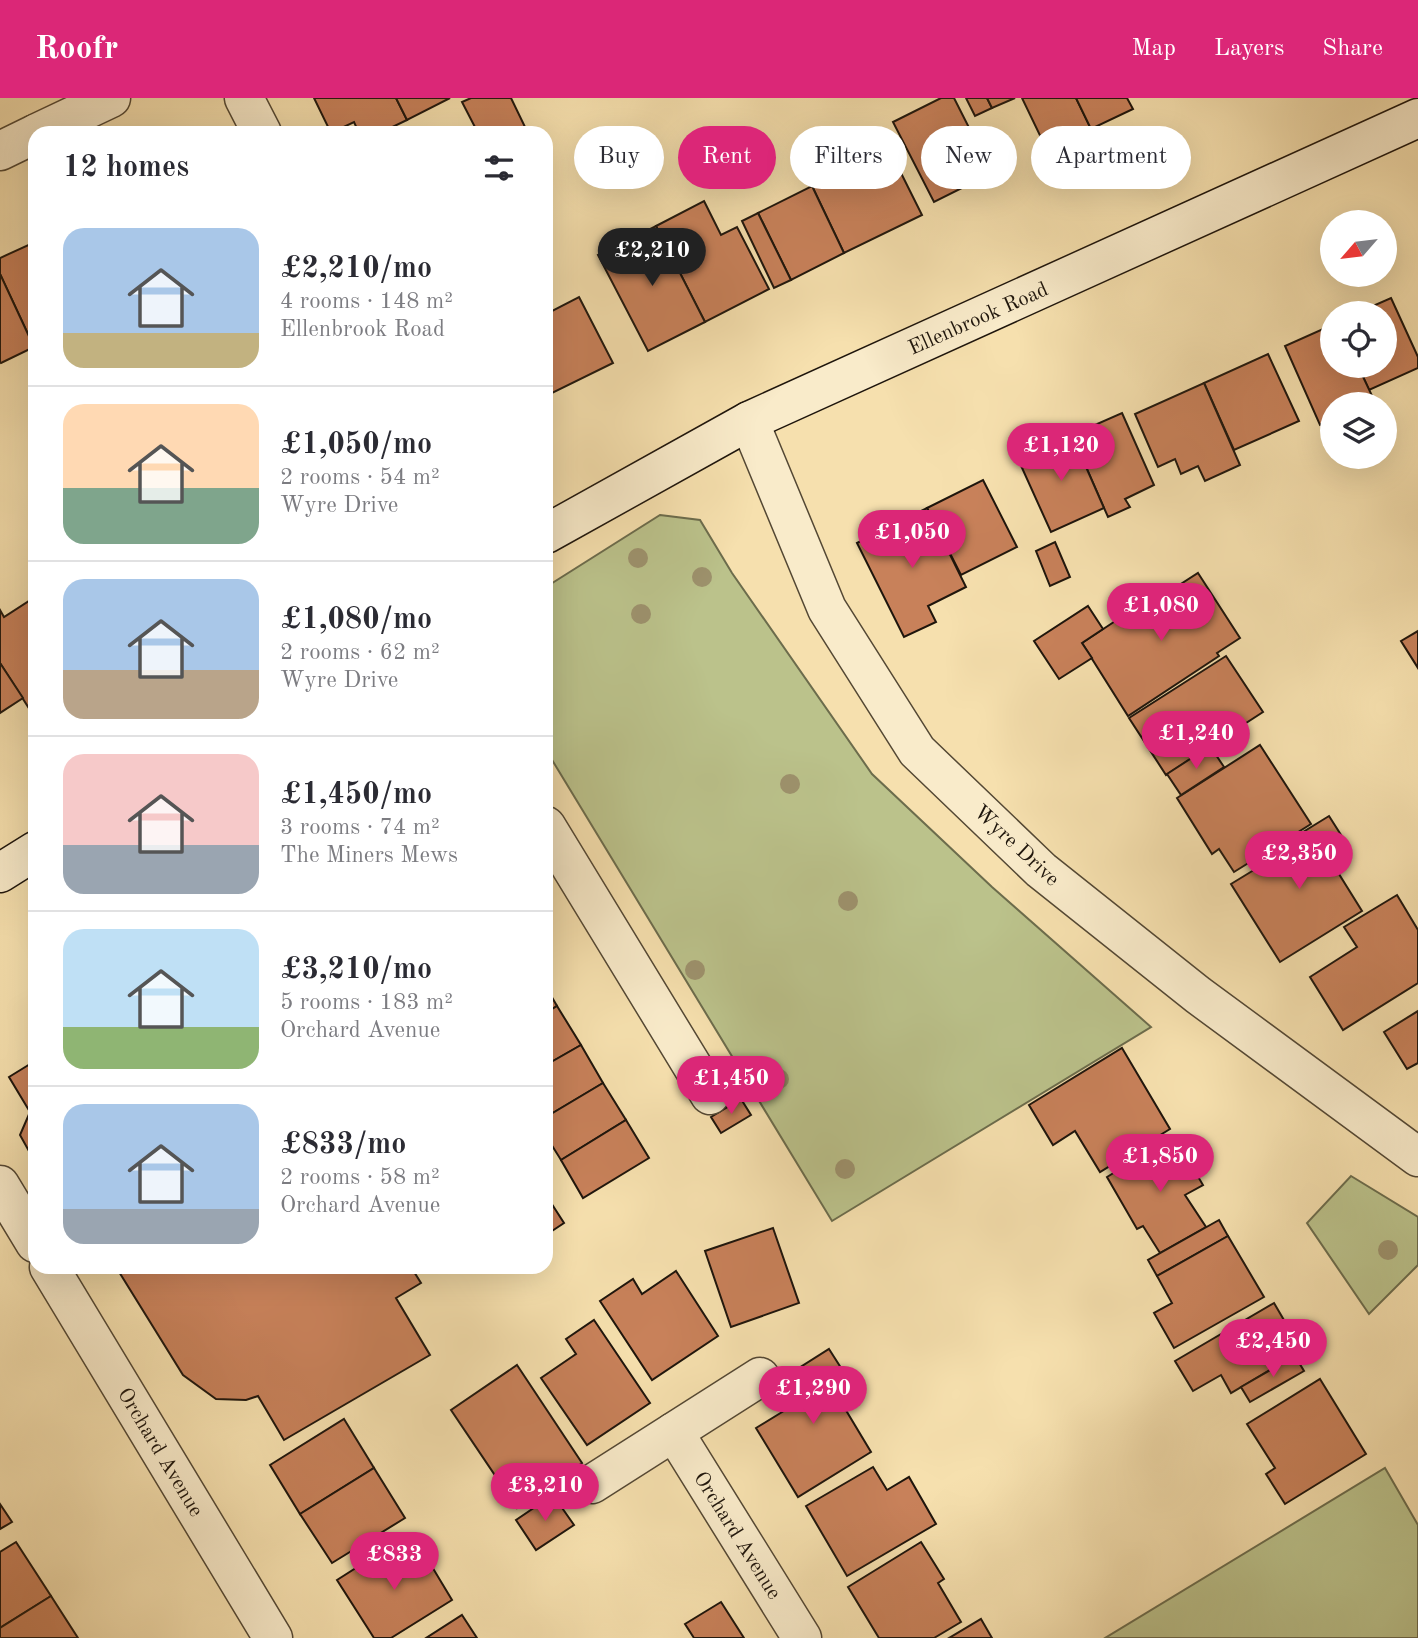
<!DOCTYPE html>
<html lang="en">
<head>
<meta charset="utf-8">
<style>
	:root { --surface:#fff; --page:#f7f7f7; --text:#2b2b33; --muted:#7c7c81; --line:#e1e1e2; --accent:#db2777 }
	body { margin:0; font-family:"Old Standard TT",serif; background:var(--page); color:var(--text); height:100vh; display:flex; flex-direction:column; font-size:26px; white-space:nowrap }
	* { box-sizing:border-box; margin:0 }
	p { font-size:23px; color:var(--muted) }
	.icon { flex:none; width:38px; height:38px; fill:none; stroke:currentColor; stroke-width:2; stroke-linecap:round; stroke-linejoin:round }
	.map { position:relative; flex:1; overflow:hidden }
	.sheet { position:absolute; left:28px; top:28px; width:525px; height:1148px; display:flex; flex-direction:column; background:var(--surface); border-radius:21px; box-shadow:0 7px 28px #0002 }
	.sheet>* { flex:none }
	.hud { position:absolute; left:574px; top:28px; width:665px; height:63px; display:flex; gap:14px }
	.needle { width:46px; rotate:242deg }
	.controls { position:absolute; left:1320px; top:112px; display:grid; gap:14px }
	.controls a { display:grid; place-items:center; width:77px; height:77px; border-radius:50%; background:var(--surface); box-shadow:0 7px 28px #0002; font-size:35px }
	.price { position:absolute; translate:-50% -60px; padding:0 16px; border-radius:24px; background:var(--accent); color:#fff; font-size:23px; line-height:46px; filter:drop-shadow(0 2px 4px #0008) }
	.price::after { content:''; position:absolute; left:50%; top:42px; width:21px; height:16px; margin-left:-10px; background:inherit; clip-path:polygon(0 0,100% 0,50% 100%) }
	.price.on { background:#222; color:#fff }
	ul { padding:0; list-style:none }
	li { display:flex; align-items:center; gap:21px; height:175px; padding:0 35px }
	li+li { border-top:2px solid var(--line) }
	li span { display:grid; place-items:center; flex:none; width:196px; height:140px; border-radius:21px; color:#555 }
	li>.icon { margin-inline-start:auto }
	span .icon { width:84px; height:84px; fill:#fffc; stroke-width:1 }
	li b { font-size:30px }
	h2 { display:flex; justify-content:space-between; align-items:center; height:84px; padding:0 35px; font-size:30px }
	.pill { padding:0 24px; border-radius:32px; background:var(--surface); box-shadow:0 7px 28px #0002; font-size:24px; line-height:63px }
	.pill.on { background:var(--accent); color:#fff }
	header { display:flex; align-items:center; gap:42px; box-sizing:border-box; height:98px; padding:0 35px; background:var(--accent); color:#fff }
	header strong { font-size:33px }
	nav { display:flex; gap:38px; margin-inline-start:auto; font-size:24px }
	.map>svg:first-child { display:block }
	.green { fill:#bbc28b; stroke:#6c6c4c; stroke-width:2 }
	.building { fill:#c8815a; stroke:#1e150c; stroke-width:2 }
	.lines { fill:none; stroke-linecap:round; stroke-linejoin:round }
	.street-casing { stroke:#544834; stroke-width:41 }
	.secondary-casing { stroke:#1e150c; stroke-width:41 }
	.street { stroke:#f9ebca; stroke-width:38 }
	.secondary { stroke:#f9ebca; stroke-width:38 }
	.tree { fill:#9d926d }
	.labels { text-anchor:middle; stroke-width:6; stroke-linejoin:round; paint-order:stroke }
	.street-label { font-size:21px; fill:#1e150c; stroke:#f9ebca }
</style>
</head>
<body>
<header>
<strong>Roofr</strong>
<nav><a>Map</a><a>Layers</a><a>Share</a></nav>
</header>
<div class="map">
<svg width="1418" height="1540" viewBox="0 0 1418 1540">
	<rect width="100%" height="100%" fill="#f6e0ae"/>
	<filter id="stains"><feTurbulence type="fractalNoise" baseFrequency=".00286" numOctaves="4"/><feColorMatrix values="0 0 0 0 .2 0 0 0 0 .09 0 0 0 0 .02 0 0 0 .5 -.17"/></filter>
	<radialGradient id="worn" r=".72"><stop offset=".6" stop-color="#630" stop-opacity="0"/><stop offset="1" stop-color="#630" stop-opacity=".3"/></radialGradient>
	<g class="green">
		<polygon points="660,417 700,422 732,475 872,676 992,789 1151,929 832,1123 546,652 546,489"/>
		<polygon points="1351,1078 1418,1119 1418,1167 1369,1216 1307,1125"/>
		<polygon points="1385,1370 1418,1427 1418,1540 1105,1540"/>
	</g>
	<g class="building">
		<polygon points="314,0 396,0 407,22 380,35 359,35 354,24 331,35"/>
		<polygon points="396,0 450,0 407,22"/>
		<polygon points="471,0 511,0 526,31 518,35 478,35 462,4"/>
		<polygon points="941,0 954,0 992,75 934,104 893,24"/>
		<polygon points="966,0 987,0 992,10 975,18"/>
		<polygon points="987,0 1015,0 992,10"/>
		<polygon points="1022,0 1076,0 1091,31 1047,52"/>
		<polygon points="1076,0 1127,0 1133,11 1091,31"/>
		<polygon points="889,51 922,117 844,155 812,88"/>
		<polygon points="812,88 844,155 791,182 758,115"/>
		<polygon points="704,103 721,137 737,129 769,191 705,224 656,128"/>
		<polygon points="758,115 791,182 774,190 742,123"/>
		<polygon points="656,128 705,224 648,253 598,157"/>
		<polygon points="35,144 35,249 34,249 0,176 0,160"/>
		<polygon points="0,176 34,249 1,265 0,264"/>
		<polygon points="579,199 613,265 546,298 546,216"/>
		<polygon points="1391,200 1418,259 1418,270 1369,292 1358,268 1384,268 1384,215 1357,215"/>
		<polygon points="1332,227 1332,268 1358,268 1374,302 1366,306 1332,306 1332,321 1320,327 1285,248"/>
		<polygon points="1268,256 1299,323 1234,352 1204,285"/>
		<polygon points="1204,285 1240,367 1205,383 1198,368 1181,376 1175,361 1158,369 1135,316"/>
		<polygon points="1122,315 1154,387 1125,401 1130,409 1108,419 1072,337"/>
		<polygon points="1072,337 1104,410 1051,434 1018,361"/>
		<polygon points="983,382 1017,449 961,477 927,410"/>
		<polygon points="927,410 966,489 928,508 936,524 904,539 857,445"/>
		<polygon points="1055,444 1070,479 1050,488 1036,453"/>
		<polygon points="1198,475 1240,540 1217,555 1219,558 1128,618 1082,545 1170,487 1173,491"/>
		<polygon points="29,503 35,513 35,613 32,615 0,565 0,512 4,519"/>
		<polygon points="1088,508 1103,531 1082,545 1092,560 1059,581 1034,543"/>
		<polygon points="1418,533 1418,570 1401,543"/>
		<polygon points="1226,558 1263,614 1166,677 1129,620"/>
		<polygon points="0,565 23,600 0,615"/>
		<polygon points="1260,647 1311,726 1234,774 1219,751 1212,756 1177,700"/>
		<polygon points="1210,648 1224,669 1181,697 1167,676"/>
		<polygon points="1329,718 1348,748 1329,760 1362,813 1280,864 1231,786 1267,764 1264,758"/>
		<polygon points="1397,797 1418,832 1418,885 1343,932 1310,879 1357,849 1344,829"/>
		<polygon points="546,889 557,908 546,915"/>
		<polygon points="557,908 581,947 546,967 546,915"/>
		<polygon points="1418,913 1418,965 1407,971 1384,934"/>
		<polygon points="581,947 603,985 546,1019 546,967"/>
		<polygon points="1122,950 1170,1031 1100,1074 1075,1033 1053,1047 1029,1007"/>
		<polygon points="35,963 35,1064 20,1037 30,1014 9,979"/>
		<polygon points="603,985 626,1022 561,1062 546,1038 546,1019"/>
		<polygon points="741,1001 751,1017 721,1035 711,1019"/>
		<polygon points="626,1022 649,1060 583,1100 561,1062"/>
		<polygon points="1174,1038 1203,1087 1185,1097 1206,1129 1160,1155 1143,1128 1137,1131 1107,1079"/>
		<polygon points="546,1097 564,1125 546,1137"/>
		<polygon points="1219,1122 1228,1138 1157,1178 1148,1162"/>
		<polygon points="773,1130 799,1205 731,1229 705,1153"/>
		<polygon points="1228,1138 1264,1199 1174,1250 1154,1215 1172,1205 1157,1178"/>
		<polygon points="116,1169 411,1169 421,1185 396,1200 430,1257 284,1342 258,1298 246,1302 216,1301 183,1277"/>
		<polygon points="676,1173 718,1238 652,1282 600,1203 633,1181 642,1196"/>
		<polygon points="1274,1205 1302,1253 1231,1295 1221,1277 1193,1293 1175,1263"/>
		<polygon points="594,1222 650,1305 587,1347 541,1280 576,1256 566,1241"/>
		<polygon points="829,1251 850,1284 835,1294 871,1354 798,1399 756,1330 787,1311 772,1287"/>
		<polygon points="1295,1258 1304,1273 1250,1304 1241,1289"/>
		<polygon points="517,1267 582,1365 517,1410 451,1312"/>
		<polygon points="1320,1281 1366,1356 1285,1406 1266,1376 1275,1370 1247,1326"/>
		<polygon points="344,1321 374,1370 300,1416 270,1367"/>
		<polygon points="873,1369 887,1392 909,1379 936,1426 847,1478 806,1408"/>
		<polygon points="374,1370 405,1420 332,1465 300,1416"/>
		<polygon points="553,1397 574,1427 536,1452 516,1422"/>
		<polygon points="0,1406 12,1424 0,1431"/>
		<polygon points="400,1442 416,1469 428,1462 452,1502 391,1540 374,1540 337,1482"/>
		<polygon points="16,1444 51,1498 0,1530 0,1454"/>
		<polygon points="921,1444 944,1481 938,1485 961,1524 934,1540 879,1540 848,1489"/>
		<polygon points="51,1498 78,1540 0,1540 0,1530"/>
		<polygon points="721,1504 744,1540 694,1540 685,1526"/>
		<polygon points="462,1517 477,1540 426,1540"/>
		<polygon points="981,1521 992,1540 949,1540"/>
	</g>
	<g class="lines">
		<g class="street-casing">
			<g id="street">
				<polyline points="244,0 262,35"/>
				<polyline points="37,35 111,0"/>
				<polyline points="0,53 35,36"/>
				<polyline points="749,323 827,511 917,653 1041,772 1198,897 1418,1059"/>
				<polyline points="546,728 710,997"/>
				<polyline points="0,1087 35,1145"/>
				<polyline points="49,1169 273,1540"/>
				<polyline points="674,1334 802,1540"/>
				<polyline points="592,1386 760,1279"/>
			</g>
		</g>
		<g class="secondary-casing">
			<g id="secondary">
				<polyline points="546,436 749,323 1418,20"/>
				<polyline points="0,775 35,753"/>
			</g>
		</g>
		<use href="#street" class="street"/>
		<use href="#secondary" class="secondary"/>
	</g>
	<g class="tree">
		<circle cx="638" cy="460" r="10"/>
		<circle cx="702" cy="479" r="10"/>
		<circle cx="641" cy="516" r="10"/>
		<circle cx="790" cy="686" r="10"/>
		<circle cx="848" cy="803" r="10"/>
		<circle cx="695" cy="872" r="10"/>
		<circle cx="779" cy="981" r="10"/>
		<circle cx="845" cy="1071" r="10"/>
		<circle cx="1388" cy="1152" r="10"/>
	</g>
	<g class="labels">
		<g class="street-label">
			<text transform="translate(978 220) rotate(-24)" y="7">Ellenbrook Road</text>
			<text transform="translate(1017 747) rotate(43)" y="7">Wyre Drive</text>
			<text transform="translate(161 1354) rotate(59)" y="7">Orchard Avenue</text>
			<text transform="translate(738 1437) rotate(58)" y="7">Orchard Avenue</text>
		</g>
	</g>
	<rect width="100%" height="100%" filter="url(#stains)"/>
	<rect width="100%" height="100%" fill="url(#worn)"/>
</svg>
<div class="controls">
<a><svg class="needle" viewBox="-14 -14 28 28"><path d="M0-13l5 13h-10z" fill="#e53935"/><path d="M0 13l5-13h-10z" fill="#7c7c81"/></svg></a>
<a><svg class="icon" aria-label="locate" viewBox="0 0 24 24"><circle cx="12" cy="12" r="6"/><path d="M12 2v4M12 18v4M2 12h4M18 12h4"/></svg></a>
<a><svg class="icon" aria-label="layers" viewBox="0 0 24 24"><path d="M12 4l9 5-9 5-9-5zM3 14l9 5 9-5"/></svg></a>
</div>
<b class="price on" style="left:652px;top:190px">£2,210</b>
<b class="price" style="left:1061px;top:385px">£1,120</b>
<b class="price" style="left:912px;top:472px">£1,050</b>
<b class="price" style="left:1161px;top:545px">£1,080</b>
<b class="price" style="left:1196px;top:673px">£1,240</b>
<b class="price" style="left:1299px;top:793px">£2,350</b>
<b class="price" style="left:731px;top:1018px">£1,450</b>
<b class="price" style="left:1160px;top:1096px">£1,850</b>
<b class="price" style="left:1273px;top:1281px">£2,450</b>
<b class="price" style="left:813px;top:1328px">£1,290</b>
<b class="price" style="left:545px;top:1425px">£3,210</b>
<b class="price" style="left:394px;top:1494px">£833</b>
<div class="hud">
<a class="pill">Buy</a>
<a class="pill on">Rent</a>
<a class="pill">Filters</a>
<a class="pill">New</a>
<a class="pill">Apartment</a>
</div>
<section class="sheet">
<h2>12 homes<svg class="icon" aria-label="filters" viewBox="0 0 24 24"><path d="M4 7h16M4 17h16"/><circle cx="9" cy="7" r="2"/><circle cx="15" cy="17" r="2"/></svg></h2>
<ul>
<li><span style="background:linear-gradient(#a9c7e8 75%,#c2b280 0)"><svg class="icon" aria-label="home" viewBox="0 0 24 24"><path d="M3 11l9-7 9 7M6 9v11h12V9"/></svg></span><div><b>£2,210/mo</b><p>4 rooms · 148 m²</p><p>Ellenbrook Road</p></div></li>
<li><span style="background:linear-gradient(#ffd9b3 60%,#7fa58c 0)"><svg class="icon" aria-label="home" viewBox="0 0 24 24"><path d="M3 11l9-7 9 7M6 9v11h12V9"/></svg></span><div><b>£1,050/mo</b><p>2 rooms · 54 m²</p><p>Wyre Drive</p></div></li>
<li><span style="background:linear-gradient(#a9c7e8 65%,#b9a48a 0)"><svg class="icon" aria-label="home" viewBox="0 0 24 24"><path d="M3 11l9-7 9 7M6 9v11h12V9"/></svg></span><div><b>£1,080/mo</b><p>2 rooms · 62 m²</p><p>Wyre Drive</p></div></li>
<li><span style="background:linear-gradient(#f6c9c9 65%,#9aa5b1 0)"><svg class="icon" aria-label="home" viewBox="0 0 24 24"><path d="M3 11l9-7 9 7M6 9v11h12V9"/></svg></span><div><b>£1,450/mo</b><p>3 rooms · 74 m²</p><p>The Miners Mews</p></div></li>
<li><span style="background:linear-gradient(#bfe0f5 70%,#8fb573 0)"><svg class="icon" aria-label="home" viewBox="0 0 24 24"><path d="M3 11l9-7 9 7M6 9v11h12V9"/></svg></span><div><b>£3,210/mo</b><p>5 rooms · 183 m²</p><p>Orchard Avenue</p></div></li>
<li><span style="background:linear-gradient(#a9c7e8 75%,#9aa5b1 0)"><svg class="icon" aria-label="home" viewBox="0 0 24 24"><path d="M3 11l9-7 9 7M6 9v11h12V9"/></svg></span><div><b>£833/mo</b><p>2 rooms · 58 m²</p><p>Orchard Avenue</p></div></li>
</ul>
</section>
</div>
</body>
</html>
